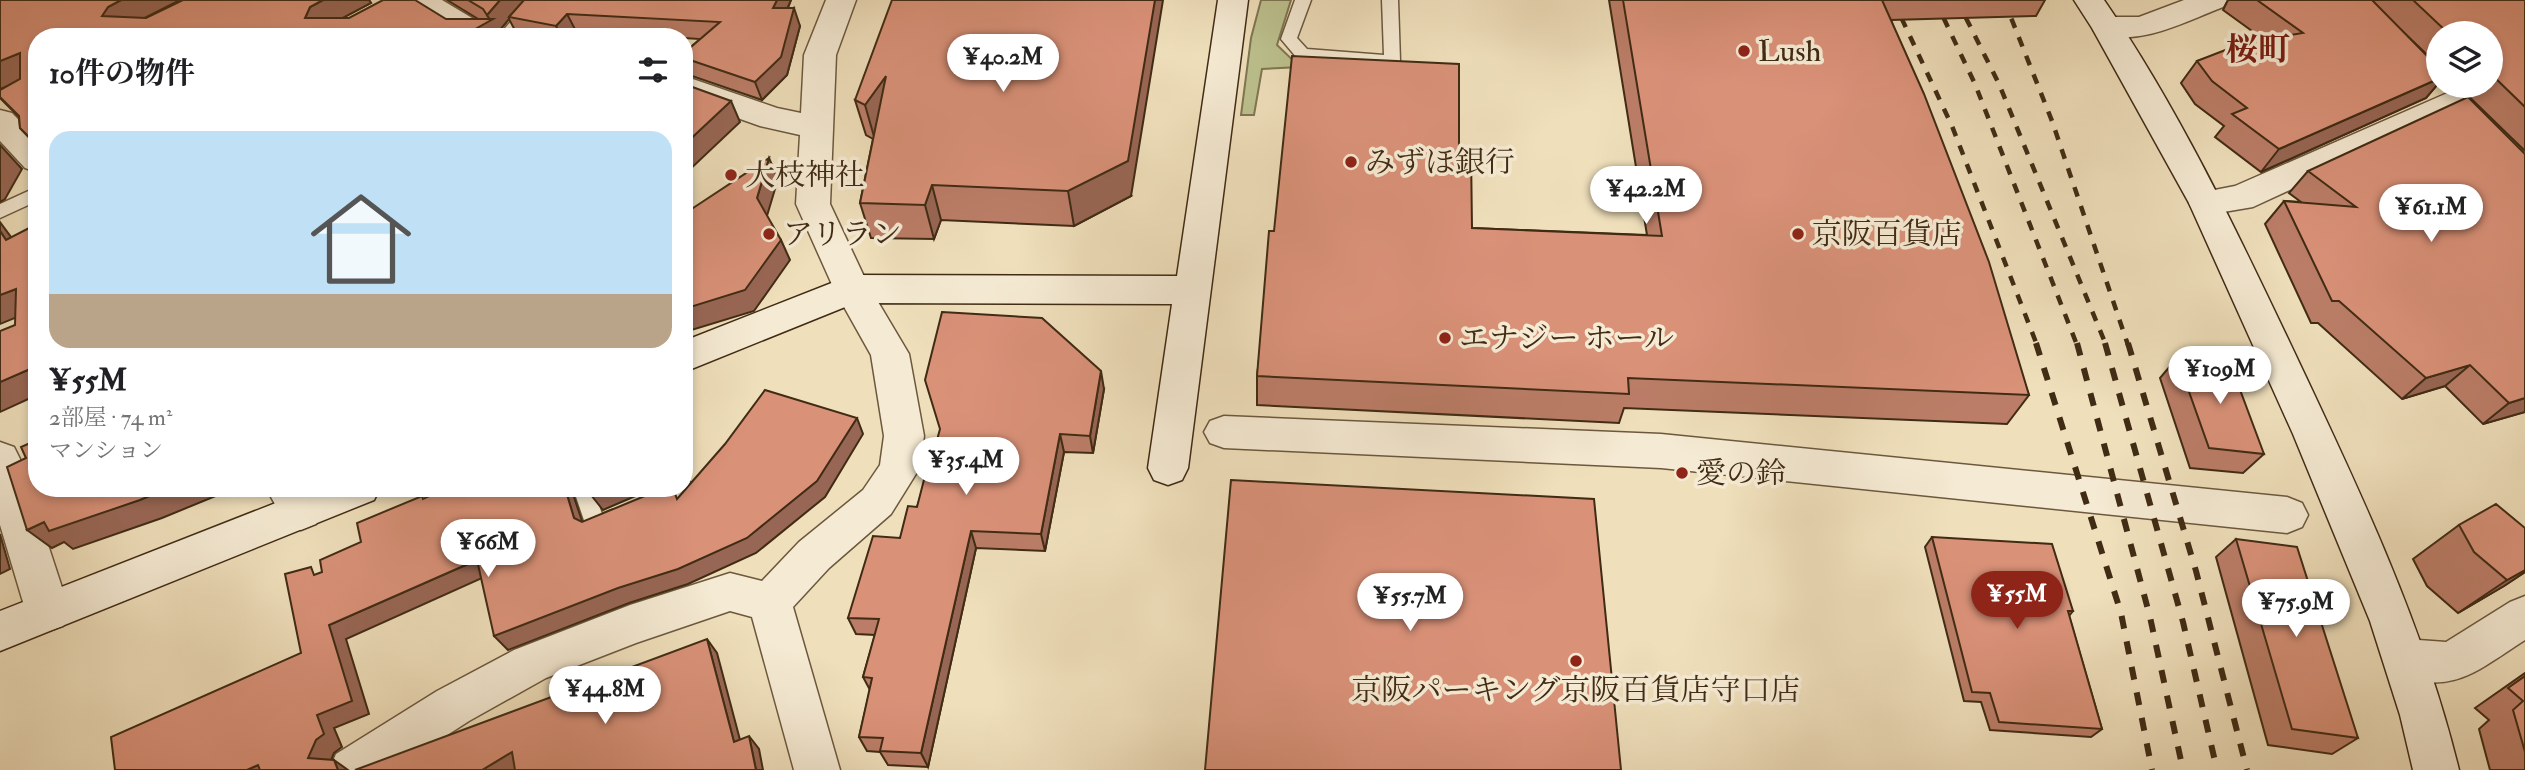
<!DOCTYPE html>
<html lang="ja">
<head>
<meta charset="utf-8">
<style>
	:root { --surface:#fff; --page:#f2f2f2; --text:#202124; --muted:#757577; --accent:#8f2418 }
	body { margin:0; font-family:"IM FELL Double Pica","Noto Serif JP",serif; background:var(--page); color:var(--text); height:100vh; display:flex; flex-direction:column; font-size:26px; white-space:nowrap }
	* { box-sizing:border-box; margin:0 }
	p { font-size:23px; color:var(--muted) }
	.icon { flex:none; width:38px; height:38px; fill:none; stroke:currentColor; stroke-width:2; stroke-linecap:round; stroke-linejoin:round }
	.map { position:relative; flex:1; overflow:hidden }
	.side { position:absolute; left:28px; top:28px; width:665px; height:469px; display:flex; flex-direction:column; background:var(--surface); border-radius:28px; box-shadow:0 4px 10px #0003 }
	.side>* { flex:none }
	.tools { position:absolute; left:2426px; top:21px; display:grid; gap:14px }
	.tools a { display:grid; place-items:center; width:77px; height:77px; border-radius:50%; background:var(--surface); box-shadow:0 4px 10px #0003; font-size:35px }
	.price { position:absolute; translate:-50% -60px; padding:0 16px; border-radius:24px; background:#fff; color:#222; font-size:23px; line-height:46px; filter:drop-shadow(0 2px 4px #0008) }
	.price::after { content:''; position:absolute; left:50%; top:42px; width:21px; height:16px; margin-left:-10px; background:inherit; clip-path:polygon(0 0,100% 0,50% 100%) }
	.price.current { background:var(--accent); color:#fff }
	ul { padding:0; list-style:none }
	li { display:grid; align-content:center; gap:14px; height:371px; padding:0 21px }
	li span { display:grid; place-items:center; height:217px; border-radius:21px; color:#555 }
	li>.icon { margin-inline-start:auto }
	span .icon { width:126px; height:126px; fill:#fffc; stroke-width:1 }
	li b { font-size:30px }
	h2 { display:flex; justify-content:space-between; align-items:center; height:84px; padding:0 21px; font-size:30px }
	.map>svg:first-child { display:block }
	.green { fill:#bcc18e; stroke:#7e7651; stroke-width:2 }
	.lines { fill:none; stroke-linecap:round; stroke-linejoin:round }
	.lane-casing { stroke:#6c583e; stroke-width:3 }
	.street-casing { stroke:#6c583e; stroke-width:3 }
	.secondary-casing { stroke:#402b14; stroke-width:3 }
	.lane { fill:#f5ead3; fill-rule:evenodd }
	.street { fill:#f5ead3; fill-rule:evenodd }
	.secondary { fill:#f5ead3; fill-rule:evenodd }
	.rail-far1 { stroke:#402b14; stroke-width:4.5; stroke-dasharray:10 10; stroke-linecap:butt }
	.rail { stroke:#402b14; stroke-width:6; stroke-dasharray:13 13; stroke-linecap:butt }
	.wall { fill:#bb7d67; stroke:#402b14; stroke-width:2 }
	.shaded-wall { fill:#986654; stroke:#402b14; stroke-width:2 }
	.building { fill:#d99178; stroke:#402b14; stroke-width:2 }
	.poi-dot { fill:#8f2418; stroke:#f5ead3; stroke-width:2.5 }
	.labels { text-anchor:middle; stroke-width:7; stroke-linejoin:round; paint-order:stroke }
	.poi-label { font-size:30px; fill:#402b14; stroke:#f5ead3; text-anchor:start }
	.neighbourhood-label { font-size:32px; font-weight:bold; fill:#7a1f14; stroke:#f5ead3 }
</style>
</head>
<body>
<div class="map">
<svg width="2525" height="770" viewBox="0 0 2525 770">
	<rect width="100%" height="100%" fill="#efdfbb"/>
	<filter id="stains"><feTurbulence type="fractalNoise" baseFrequency=".00286" numOctaves="4"/><feColorMatrix values="0 0 0 0 .2 0 0 0 0 .09 0 0 0 0 .02 0 0 0 .5 -.17"/></filter>
	<radialGradient id="worn" r=".72"><stop offset=".6" stop-color="#630" stop-opacity="0"/><stop offset="1" stop-color="#630" stop-opacity=".3"/></radialGradient>
	<polygon class="green" points="1261,0 1291,0 1277,45 1300,67 1262,69 1254,115 1241,115 1251,38"/>
	<g class="lines">
		<g class="lane-casing">
			<g id="lane">
				<polygon points="530,0 547,0 514,37 497,37"/>
				<polygon points="1295,0 1311,0 1297,38 1307,49 1384,55 1382,0 1398,0 1400,61 1392,66 1297,58 1281,39"/>
				<polygon points="37,187 37,201 0,218 0,204"/>
				<path d="M684,480L690,482L693,488L690,494L652,511L645,508L642,502C649,487 669,488 684,488Z"/>
				<polygon points="573,488 593,488 602,514 612,510 619,513 622,519 619,525 595,535 588,532"/>
			</g>
		</g>
		<g class="street-casing">
			<g id="street">
				<polygon points="405,0 442,0 492,30 496,37 458,37 409,7"/>
				<polygon points="826,0 856,0 836,55 830,204 868,285 909,354 924,436 919,469 891,514 829,568 793,607 840,770 794,770 752,617 730,611 636,643 546,678 469,721 393,770 329,770 336,754 437,691 514,650 630,605 730,573 762,581 799,542 863,490 880,465 884,436 871,355 834,289 796,204 800,135 760,126 684,99 684,76 777,108 801,113 804,55"/>
				<path d="M2184,0H2227L2223,7C2182,23 2141,46 2096,34L2092,27L2096,20L2107,17H2139Z"/>
				<polygon points="2452,91 2463,94 2468,102 2463,110 2253,207 2206,215 2194,212 2189,203 2194,194 2235,186"/>
				<polygon points="0,110 12,113 37,139 37,172 25,168 0,141"/>
				<polygon points="1224,416 1661,434 2287,497 2302,503 2308,515 2302,527 2287,533 1661,468 1224,448 1210,443 1204,432 1210,421"/>
				<polygon points="0,442 14,447 20,459 70,612 63,626 48,631 33,626 26,612 0,525"/>
				<polygon points="266,488 308,488 322,512 316,524 301,530 286,524"/>
				<path d="M2525,596V640C2475,672 2452,697 2389,673L2383,659L2389,645L2405,639L2446,642L2510,602Z"/>
			</g>
		</g>
		<g class="secondary-casing">
			<g id="secondary">
				<polygon points="1218,0 1248,0 1188,468 1182,480 1168,485 1154,480 1148,468 1172,304 855,303 684,372 684,341 852,275 1177,276"/>
				<path d="M2074,0H2104C2181,112 2239,236 2297,358C2360,491 2424,626 2459,770H2413L2400,715L2370,621L2293,434L2189,203L2092,28Z"/>
				<polygon points="314,488 380,488 374,500 0,651 0,611"/>
			</g>
		</g>
		<use href="#lane" class="lane"/>
		<use href="#street" class="street"/>
		<use href="#secondary" class="secondary"/>
		<g class="rail-far1">
			<polyline points="1893,0 1952,126 2037,345"/>
			<polyline points="1935,0 1975,84 2077,345"/>
			<polyline points="1957,0 1999,84 2106,345"/>
			<polyline points="2004,0 2052,121 2128,345"/>
		</g>
		<g class="rail">
			<polyline points="2036,343 2121,613 2152,770"/>
			<polyline points="2077,343 2150,617 2183,770"/>
			<polyline points="2105,343 2183,622 2217,770"/>
			<polyline points="2128,343 2196,571 2247,770"/>
		</g>
	</g>
	<g class="wall">
		<polygon points="0,0 180,0 144,18 146,18 183,0 369,0 371,3 342,18 446,19 478,19 447,0 791,0 788,8 800,26 787,75 762,100 689,75 684,64 684,53 700,39 684,38 684,37 654,37 577,33 573,37 523,37 518,36 509,19 499,31 37,37 37,146 20,128 19,117 0,98 6,87 0,89"/>
		<polygon points="1609,0 2045,0 2036,16 1891,20 2029,395 2007,424 1624,408 1619,423 1257,405 1257,376 1274,231 1459,151 1472,228 1647,235"/>
		<polygon points="2228,0 2525,0 2525,151 2458,86 2490,86 2490,33 2438,33 2438,65 2401,30 2438,67 2438,84 2426,98 2261,172 2215,137 2224,126 2195,104 2181,83 2197,61 2263,39 2223,10"/>
		<polygon points="855,100 1131,196 1074,226 941,220 934,239 871,238 860,203 873,139 866,135"/>
		<polygon points="2525,154 2525,412 2483,424 2445,386 2402,399 2318,323 2311,323 2265,224 2284,201 2301,202 2289,193 2308,171"/>
		<polygon points="2177,358 2264,454 2243,473 2190,468 2160,378"/>
		<polygon points="1104,389 1093,453 1064,452 1045,551 976,548 928,767 888,765 880,752 867,751 859,737 870,690 863,677 875,635 856,634 848,618 900,538 917,507 928,473"/>
		<polygon points="2459,525 2525,528 2525,572 2504,586 2458,613 2427,586 2413,559"/>
		<polygon points="1932,537 2073,611 2069,616 2102,729 2091,737 1990,730 1981,702 1964,701 1925,547"/>
		<polygon points="2236,539 2358,738 2332,754 2268,745 2216,557"/>
		<polygon points="2525,673 2525,770 2490,770 2479,729 2489,720 2475,708"/>
	</g>
	<g class="shaded-wall">
		<polygon points="121,0 180,0 125,28 102,16 108,7"/>
		<polygon points="323,0 369,0 371,3 324,28 305,18 310,7"/>
		<polygon points="500,0 526,0 509,17 509,19 499,31 503,37 461,37 490,20 487,15"/>
		<polygon points="777,0 791,0 779,27 773,8"/>
		<polygon points="1155,0 1163,0 1131,196 1074,226 1068,191"/>
		<polygon points="794,8 800,26 787,75 762,100 755,82"/>
		<polygon points="567,14 577,33 573,37 561,37 556,26"/>
		<polygon points="20,53 37,75 0,89 0,61"/>
		<polygon points="886,76 875,140 865,105"/>
		<polygon points="2438,79 2438,84 2426,98 2261,172 2279,149"/>
		<polygon points="731,101 740,122 684,175 684,145"/>
		<polygon points="0,145 22,169 5,199 0,202"/>
		<polygon points="769,158 778,179 766,219 757,198"/>
		<polygon points="932,185 941,220 934,239 925,205"/>
		<polygon points="0,222 28,260 6,240 0,231"/>
		<polygon points="781,240 790,260 754,311 685,332 684,309"/>
		<polygon points="16,289 37,309 0,324 0,295"/>
		<polygon points="2470,365 2445,386 2402,399 2426,378"/>
		<polygon points="37,366 37,395 0,412 0,382"/>
		<polygon points="1101,371 1104,389 1093,453 1090,436"/>
		<polygon points="2525,398 2525,412 2483,424 2509,403"/>
		<polygon points="857,418 863,434 825,497 756,553 688,584 629,603 508,650 494,636"/>
		<polygon points="1060,434 1064,452 1045,551 1041,534"/>
		<polygon points="169,488 235,488 162,518 73,549 64,542 52,548 27,530 44,522"/>
		<polygon points="565,488 571,488 586,533 574,518"/>
		<polygon points="607,488 654,488 603,510 591,495"/>
		<polygon points="971,531 976,548 928,767 921,753"/>
		<polygon points="0,534 10,569 0,574"/>
		<polygon points="477,560 491,574 346,639 369,714 334,728 342,747 334,753 327,770 308,758 329,625"/>
		<polygon points="2525,570 2525,572 2504,586 2458,613 2507,580"/>
		<polygon points="707,639 717,653 744,755 734,742"/>
		<polygon points="749,736 759,749 763,770 756,770"/>
		<polygon points="512,752 518,770 482,770"/>
		<polygon points="334,760 348,770 338,770"/>
		<polygon points="258,765 265,770 247,770"/>
	</g>
	<g class="building">
		<polygon points="0,0 121,0 108,7 102,16 146,18 183,0 323,0 310,7 305,18 349,18 383,0 415,0 446,19 493,19 461,37 37,37 37,145 20,128 19,116 0,97 0,90 20,79 20,53 0,61"/>
		<polygon points="468,0 500,0 487,15 483,9"/>
		<polygon points="524,0 777,0 773,8 794,8 781,57 755,82 684,58 684,53 720,22 567,14 556,26 509,17"/>
		<polygon points="892,0 1155,0 1128,161 1068,191 932,185 925,205 860,203 886,76 865,105 855,100"/>
		<polygon points="1623,0 1882,0 1924,94 1989,262 2029,395 1628,378 1629,394 1257,376 1269,231 1274,231 1292,56 1459,64 1459,151 1471,151 1472,228 1662,236"/>
		<polygon points="2257,0 2372,0 2438,67 2438,79 2279,149 2232,114 2247,108 2212,81 2197,61 2246,42 2303,33"/>
		<polygon points="2413,0 2525,0 2525,107 2490,73 2490,33 2448,33"/>
		<polygon points="684,84 731,101 684,145"/>
		<polygon points="2468,97 2525,154 2525,398 2509,403 2470,365 2426,378 2339,301 2332,301 2284,201 2356,207 2308,171"/>
		<polygon points="769,158 757,198 781,240 745,290 684,309 684,214"/>
		<polygon points="37,224 37,366 0,382 0,331 15,325 16,289 0,295 0,231 6,240"/>
		<polygon points="942,312 1042,318 1101,371 1090,436 1060,434 1041,534 971,531 921,753 880,751 883,738 859,737 872,678 863,677 879,619 848,618 873,536 900,538 908,506 917,507 926,472 928,473 940,429 925,380"/>
		<polygon points="2177,358 2230,363 2264,454 2209,448"/>
		<polygon points="765,390 857,418 817,481 747,538 678,569 618,588 494,636 477,560 329,625 352,701 317,715 324,734 316,740 308,758 334,760 338,770 260,770 258,765 247,770 115,770 111,737 301,653 285,574 311,567 314,575 322,572 320,560 361,542 357,523 422,496 423,499 447,488 565,488 574,518 582,522 664,488 673,488 677,499 725,444"/>
		<polygon points="37,440 37,488 169,488 140,500 49,531 44,522 27,530 7,467 26,458 21,447"/>
		<polygon points="1231,480 1594,499 1621,770 1205,770"/>
		<polygon points="589,488 607,488 591,495"/>
		<polygon points="2496,504 2525,528 2525,570 2507,580 2474,552 2459,525"/>
		<polygon points="1932,537 2052,544 2073,611 2068,611 2102,729 1999,722 1990,693 1972,692"/>
		<polygon points="2236,539 2297,547 2358,738 2292,729"/>
		<polygon points="707,639 734,742 749,736 756,770 515,770 512,752 482,770 355,770"/>
		<polygon points="2525,676 2525,752 2513,710 2523,701 2508,688"/>
	</g>
	<g class="poi-dot">
		<circle cx="1744" cy="51" r="7"/>
		<circle cx="1351" cy="162" r="7"/>
		<circle cx="731" cy="175" r="7"/>
		<circle cx="769" cy="234" r="7"/>
		<circle cx="1798" cy="234" r="7"/>
		<circle cx="1445" cy="338" r="7"/>
		<circle cx="1682" cy="473" r="7"/>
		<circle cx="1576" cy="661" r="7"/>
	</g>
	<g class="labels">
		<g class="poi-label">
			<text x="1758" y="61">Lush</text>
			<text x="1365" y="172">みずほ銀行</text>
			<text x="745" y="185">大枝神社</text>
			<text x="783" y="244">アリラン</text>
			<text x="1812" y="244">京阪百貨店</text>
			<text x="1459" y="348">エナジー ホール</text>
			<text x="1696" y="483">愛の鈴</text>
			<text x="1576" y="700" text-anchor="middle">京阪パーキング京阪百貨店守口店</text>
		</g>
		<g class="neighbourhood-label">
			<text x="2258" y="60">桜町</text>
		</g>
	</g>
	<rect width="100%" height="100%" filter="url(#stains)"/>
	<rect width="100%" height="100%" fill="url(#worn)"/>
</svg>
<div class="tools">
<a><svg class="icon" aria-label="layers" viewBox="0 0 24 24"><path d="M12 4l9 5-9 5-9-5zM3 14l9 5 9-5"/></svg></a>
</div>
<b class="price" style="left:1003px;top:94px">¥40.2M</b>
<b class="price" style="left:1646px;top:226px">¥42.2M</b>
<b class="price" style="left:2431px;top:244px">¥61.1M</b>
<b class="price" style="left:2220px;top:406px">¥109M</b>
<b class="price" style="left:966px;top:497px">¥35.4M</b>
<b class="price" style="left:488px;top:579px">¥66M</b>
<b class="price current" style="left:2017px;top:631px">¥55M</b>
<b class="price" style="left:1410px;top:633px">¥55.7M</b>
<b class="price" style="left:2296px;top:639px">¥75.9M</b>
<b class="price" style="left:605px;top:726px">¥44.8M</b>
<section class="side">
<h2>10件の物件<svg class="icon" aria-label="filters" viewBox="0 0 24 24"><path d="M4 7h16M4 17h16"/><circle cx="9" cy="7" r="2"/><circle cx="15" cy="17" r="2"/></svg></h2>
<ul>
<li><span style="background:linear-gradient(#bfe0f5 75%,#b9a48a 0)"><svg class="icon" aria-label="home" viewBox="0 0 24 24"><path d="M3 11l9-7 9 7M6 9v11h12V9"/></svg></span><div><b>¥55M</b><p>2部屋 · 74 m²</p><p>マンション</p></div></li>
</ul>
</section>
</div>
</body>
</html>
